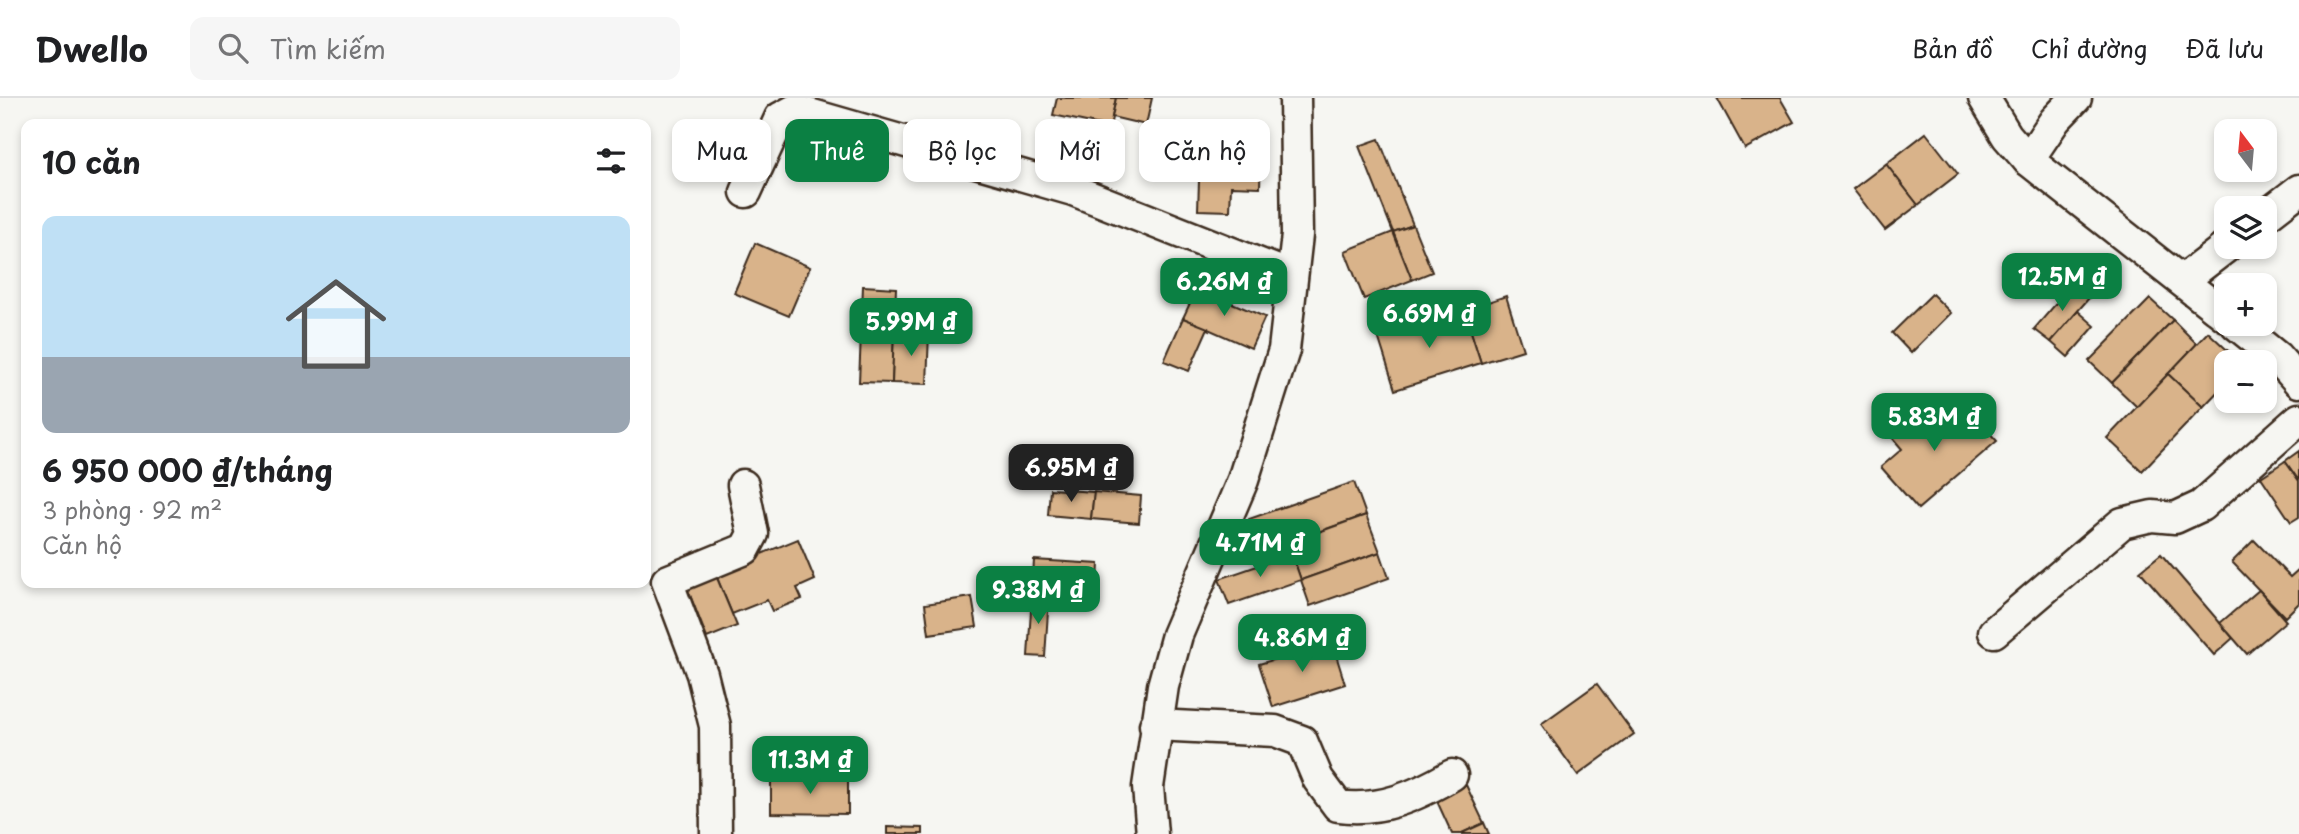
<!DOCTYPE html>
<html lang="vi">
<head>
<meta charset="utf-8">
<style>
	:root { --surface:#fff; --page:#f6f6f6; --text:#202124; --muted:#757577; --line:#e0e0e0; --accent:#0b8043 }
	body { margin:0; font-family:"Playpen Sans",sans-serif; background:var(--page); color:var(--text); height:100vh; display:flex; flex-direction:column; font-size:26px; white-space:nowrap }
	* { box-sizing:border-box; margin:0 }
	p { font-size:23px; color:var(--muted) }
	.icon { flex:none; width:38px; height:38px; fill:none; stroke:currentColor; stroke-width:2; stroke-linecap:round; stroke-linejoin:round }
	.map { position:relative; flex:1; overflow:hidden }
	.side { position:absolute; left:21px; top:21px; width:630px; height:469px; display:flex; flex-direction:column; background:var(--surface); border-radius:14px; box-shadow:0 4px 10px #0003 }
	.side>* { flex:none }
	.hud { position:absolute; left:672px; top:21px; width:665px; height:63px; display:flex; gap:14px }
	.needle { width:46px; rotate:344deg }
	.controls { position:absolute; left:2214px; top:21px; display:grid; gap:14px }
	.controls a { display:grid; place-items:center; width:63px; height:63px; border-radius:14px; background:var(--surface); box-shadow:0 4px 10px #0003; font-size:35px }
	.price { position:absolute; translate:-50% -60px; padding:0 16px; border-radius:14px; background:var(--accent); color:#fff; font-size:23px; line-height:46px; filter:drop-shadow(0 2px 4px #0008) }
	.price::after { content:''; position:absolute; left:50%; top:42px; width:21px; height:16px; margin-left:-10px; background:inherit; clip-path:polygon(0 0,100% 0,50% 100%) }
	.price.current { background:#222; color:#fff }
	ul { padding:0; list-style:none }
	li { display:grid; align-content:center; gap:14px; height:371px; padding:0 21px }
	li span { display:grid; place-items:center; height:217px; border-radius:14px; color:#555 }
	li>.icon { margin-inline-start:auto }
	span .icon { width:126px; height:126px; fill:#fffc; stroke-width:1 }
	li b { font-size:30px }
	h2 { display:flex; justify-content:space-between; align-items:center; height:84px; padding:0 21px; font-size:30px }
	.tag { padding:0 24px; border-radius:14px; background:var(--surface); box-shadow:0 4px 10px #0003; font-size:24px; line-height:63px }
	.tag.current { background:var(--accent); color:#fff }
	header { display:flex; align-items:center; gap:42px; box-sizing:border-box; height:98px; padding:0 35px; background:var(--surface); border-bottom:2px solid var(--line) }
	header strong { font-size:33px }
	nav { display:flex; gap:38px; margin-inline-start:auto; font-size:24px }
	.search { width:490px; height:63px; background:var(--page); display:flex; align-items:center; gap:18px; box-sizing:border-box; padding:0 24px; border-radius:14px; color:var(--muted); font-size:26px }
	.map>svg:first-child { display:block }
	.building { fill:#d9b38a; stroke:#3b2a1e; stroke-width:2 }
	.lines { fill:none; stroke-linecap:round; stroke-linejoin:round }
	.street-casing { stroke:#3b2a1e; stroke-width:35 }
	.street { stroke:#f6f6f2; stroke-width:30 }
</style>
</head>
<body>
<header>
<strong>Dwello</strong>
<div class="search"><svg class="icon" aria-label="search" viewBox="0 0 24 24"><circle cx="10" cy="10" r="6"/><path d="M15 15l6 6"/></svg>Tìm kiếm</div>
<nav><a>Bản đồ</a><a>Chỉ đường</a><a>Đã lưu</a></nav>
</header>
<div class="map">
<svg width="2299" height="736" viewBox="0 0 2299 736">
	<rect width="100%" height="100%" fill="#f6f6f2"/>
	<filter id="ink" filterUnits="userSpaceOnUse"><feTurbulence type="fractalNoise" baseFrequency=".0143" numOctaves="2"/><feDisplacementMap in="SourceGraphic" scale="14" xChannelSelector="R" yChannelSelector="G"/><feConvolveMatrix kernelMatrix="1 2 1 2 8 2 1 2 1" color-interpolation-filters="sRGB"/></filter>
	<g filter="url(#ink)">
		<g class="building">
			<polygon points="1057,0 1116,0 1110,29 1053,17"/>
			<polygon points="1116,0 1152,0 1146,27 1112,19"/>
			<polygon points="1717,0 1780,0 1794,24 1745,51"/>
			<polygon points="1926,35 1958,76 1918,107 1886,66"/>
			<polygon points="1379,41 1413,127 1393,134 1359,48"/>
			<polygon points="1200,54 1261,56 1260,89 1231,88 1230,113 1198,112"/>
			<polygon points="1886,66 1918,107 1885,132 1853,91"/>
			<polygon points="1413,127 1432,174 1412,182 1393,134"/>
			<polygon points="1393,134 1412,182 1364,201 1345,153"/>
			<polygon points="755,145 810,169 789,218 734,195"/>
			<polygon points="2073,186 2089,200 2051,244 2034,231"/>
			<polygon points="863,188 896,190 892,285 859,284"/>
			<polygon points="1197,190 1265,219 1251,250 1183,220"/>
			<polygon points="1932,196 1951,215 1911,255 1892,235"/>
			<polygon points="1506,198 1523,252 1481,265 1464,212"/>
			<polygon points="2150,201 2173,222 2112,285 2089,263"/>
			<polygon points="1464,212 1481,265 1395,292 1378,238"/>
			<polygon points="2078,213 2095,228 2068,259 2051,244"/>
			<polygon points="1183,220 1208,230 1189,273 1164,263"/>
			<polygon points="2173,222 2197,246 2137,309 2112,285"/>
			<polygon points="894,234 929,235 927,286 892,285"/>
			<polygon points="2208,234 2240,264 2226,264 2226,285 2203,309 2168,276"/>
			<polygon points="2168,276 2203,309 2142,373 2107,340"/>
			<polygon points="1930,303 1957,335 1975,319 1997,343 1918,411 1881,369 1902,351 1890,337"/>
			<polygon points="2299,353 2299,383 2285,363"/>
			<polygon points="2285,363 2299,383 2299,419 2291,424 2261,379"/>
			<polygon points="1354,384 1366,417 1261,454 1249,421"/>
			<polygon points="1050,391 1094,394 1091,421 1048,417"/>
			<polygon points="1094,394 1141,398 1139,425 1091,421"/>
			<polygon points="1366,417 1380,454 1301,482 1288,445"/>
			<polygon points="798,441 815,482 797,490 802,501 772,513 767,502 732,516 715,475"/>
			<polygon points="2254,442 2290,479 2299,471 2299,505 2285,519 2232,464"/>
			<polygon points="1380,454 1389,480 1310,508 1301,482"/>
			<polygon points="1292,456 1301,482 1229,507 1219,481"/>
			<polygon points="2161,456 2233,540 2214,557 2140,473"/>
			<polygon points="1034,462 1099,466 1097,501 1032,497"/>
			<polygon points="715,475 737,528 707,540 686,487"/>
			<polygon points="2259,492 2286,523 2247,556 2220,525"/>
			<polygon points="1032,497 1049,498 1045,559 1028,558"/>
			<polygon points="972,499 977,529 929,536 925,506"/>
			<polygon points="1326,526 1332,544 1287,557 1282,540"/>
			<polygon points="1332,544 1345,586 1273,609 1259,566"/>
			<polygon points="1597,586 1634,636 1578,677 1541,626"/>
			<polygon points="771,679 848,680 848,716 771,715"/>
			<polygon points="1466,687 1484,725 1460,736 1452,736 1436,701"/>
			<polygon points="1484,725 1489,736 1460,736"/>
			<polygon points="887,729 923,730 923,736 887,736"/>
		</g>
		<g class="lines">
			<g class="street-casing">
				<g id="street">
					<polyline points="1984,0 2007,38 2028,62 2226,218"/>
					<polyline points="2028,62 2055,22 2076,0"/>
					<polyline points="746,94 780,20 795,12 1073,92 1290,178"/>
					<polyline points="2264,119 2299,92"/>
					<polyline points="2183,182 2226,149"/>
					<polyline points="2236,226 2277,259 2299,284"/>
					<polyline points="1994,534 2122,425 2152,418 2175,420 2201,408 2299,321"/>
					<path d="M1155,627L1275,633L1302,643L1318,681L1338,708C1381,714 1416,698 1452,677"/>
					<polyline points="716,736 715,628 702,576 667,483 745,451 753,436 743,387"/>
					<polyline points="1152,736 1148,689 1163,588 1177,537 1243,382 1284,252 1297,137 1295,0"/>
				</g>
			</g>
			<use href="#street" class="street"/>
		</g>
	</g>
</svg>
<div class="controls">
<a><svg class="needle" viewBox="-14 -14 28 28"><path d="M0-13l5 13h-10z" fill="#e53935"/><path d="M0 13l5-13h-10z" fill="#757577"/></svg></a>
<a><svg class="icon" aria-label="layers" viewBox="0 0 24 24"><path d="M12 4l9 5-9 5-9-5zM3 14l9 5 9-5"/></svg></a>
<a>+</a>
<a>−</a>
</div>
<b class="price" style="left:2062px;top:215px">12.5M ₫</b>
<b class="price" style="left:1224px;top:220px">6.26M ₫</b>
<b class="price" style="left:1429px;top:252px">6.69M ₫</b>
<b class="price" style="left:911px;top:260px">5.99M ₫</b>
<b class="price" style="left:1934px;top:355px">5.83M ₫</b>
<b class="price current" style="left:1071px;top:406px">6.95M ₫</b>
<b class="price" style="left:1260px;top:481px">4.71M ₫</b>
<b class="price" style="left:1038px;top:528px">9.38M ₫</b>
<b class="price" style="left:1302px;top:576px">4.86M ₫</b>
<b class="price" style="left:810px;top:698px">11.3M ₫</b>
<div class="hud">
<a class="tag">Mua</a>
<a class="tag current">Thuê</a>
<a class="tag">Bộ lọc</a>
<a class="tag">Mới</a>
<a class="tag">Căn hộ</a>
</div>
<section class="side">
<h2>10 căn<svg class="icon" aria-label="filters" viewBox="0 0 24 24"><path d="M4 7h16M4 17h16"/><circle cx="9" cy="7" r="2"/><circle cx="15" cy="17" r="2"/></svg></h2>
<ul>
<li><span style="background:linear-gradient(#bfe0f5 65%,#9aa5b1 0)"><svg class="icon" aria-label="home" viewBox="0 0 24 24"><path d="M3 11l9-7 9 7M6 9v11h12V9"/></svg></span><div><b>6 950 000 ₫/tháng</b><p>3 phòng · 92 m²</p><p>Căn hộ</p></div></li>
</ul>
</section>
</div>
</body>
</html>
